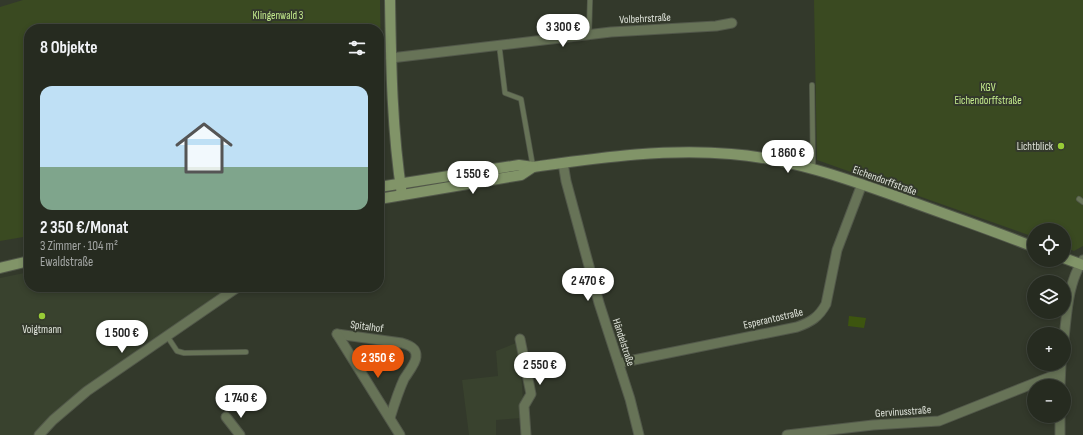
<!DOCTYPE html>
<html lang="de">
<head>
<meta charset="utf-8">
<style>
	:root { --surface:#262b20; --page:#2e3329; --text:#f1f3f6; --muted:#a4a7a5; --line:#42473e; --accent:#ea580c }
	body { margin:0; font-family:"Sofia Sans Condensed",sans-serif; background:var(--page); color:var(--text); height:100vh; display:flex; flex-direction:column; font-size:15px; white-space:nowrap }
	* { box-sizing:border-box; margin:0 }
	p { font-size:13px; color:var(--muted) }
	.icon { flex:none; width:22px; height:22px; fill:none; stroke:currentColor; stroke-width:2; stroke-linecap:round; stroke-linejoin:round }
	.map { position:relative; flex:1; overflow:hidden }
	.details { position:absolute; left:24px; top:24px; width:360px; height:268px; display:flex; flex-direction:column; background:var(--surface); border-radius:16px; box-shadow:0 2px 6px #0003,0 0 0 1px var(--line) }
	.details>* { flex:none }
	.controls { position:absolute; left:1027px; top:223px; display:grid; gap:8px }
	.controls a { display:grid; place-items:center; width:44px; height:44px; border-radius:50%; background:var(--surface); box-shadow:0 2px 6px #0003,0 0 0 1px var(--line); font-size:20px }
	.price { position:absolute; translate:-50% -34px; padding:0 9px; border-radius:14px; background:#fff; color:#222; font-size:13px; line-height:26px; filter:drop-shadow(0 1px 2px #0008) }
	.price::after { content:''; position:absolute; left:50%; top:24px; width:12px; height:9px; margin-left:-6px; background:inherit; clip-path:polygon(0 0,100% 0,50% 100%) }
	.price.active { background:var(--accent); color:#fff }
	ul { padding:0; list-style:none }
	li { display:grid; align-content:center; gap:8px; height:212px; padding:0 16px }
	li span { display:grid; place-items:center; height:124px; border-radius:12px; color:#555 }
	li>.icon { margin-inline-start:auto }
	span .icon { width:72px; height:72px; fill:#fffc; stroke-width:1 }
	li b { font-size:17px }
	h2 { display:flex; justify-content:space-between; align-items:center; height:48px; padding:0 16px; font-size:17px }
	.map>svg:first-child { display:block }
	.built { fill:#39422e }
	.green { fill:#3a4a21 }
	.water { fill:#3d550f }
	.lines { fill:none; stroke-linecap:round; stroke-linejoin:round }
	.lane-casing { stroke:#52584a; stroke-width:6 }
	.street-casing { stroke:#52584a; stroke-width:11 }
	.secondary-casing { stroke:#52584a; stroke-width:12 }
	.lane { stroke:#677357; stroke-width:4.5 }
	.street { stroke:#677357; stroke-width:9 }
	.secondary { stroke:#819468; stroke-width:10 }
	.poi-dot { fill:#98cb36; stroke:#33392b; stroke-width:1.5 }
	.labels { text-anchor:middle; stroke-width:4; stroke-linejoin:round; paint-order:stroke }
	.park-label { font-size:11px; fill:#c4eb8d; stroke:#33392b }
	.street-label { font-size:11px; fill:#dfe3da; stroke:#33392b }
	.poi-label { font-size:11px; fill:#dfe3da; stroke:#33392b; text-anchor:end }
</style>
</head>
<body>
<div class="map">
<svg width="1083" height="435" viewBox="0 0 1083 435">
	<rect width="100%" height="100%" fill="#33392b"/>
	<g class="built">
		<polygon points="29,272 29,287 229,287 228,290 35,435 0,435 0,278"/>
		<polygon points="516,343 521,372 523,400 522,418 496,420 496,435 469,435 462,380 498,376 496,351"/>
	</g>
	<g class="green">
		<polygon points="23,0 380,0 383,177 379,178 379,29 29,29 29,236 0,241 0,7"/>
		<polygon points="814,0 1083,0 1083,246 1074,251 1064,247 1064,230 1034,230 1034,237 817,160"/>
	</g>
	<polygon class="water" points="849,316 866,318 864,328 848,326"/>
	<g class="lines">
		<g class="lane-casing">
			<g id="lane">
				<polyline points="589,34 590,0"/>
				<polyline points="499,44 505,93 521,99 533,167"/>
				<polyline points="812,85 813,168"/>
				<polyline points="1079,199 1083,202"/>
				<polyline points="167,336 177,351 184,353 246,352"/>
			</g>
		</g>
		<g class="street-casing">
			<g id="street">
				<polyline points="391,58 611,32 716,26 732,23"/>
				<polyline points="563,163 566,181 599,303 630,399 639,435"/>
				<path d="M337,334L402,343C409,345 417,348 416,357C416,363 407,374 404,379C398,392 394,405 390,418"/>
				<polyline points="337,334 400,435"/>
				<path d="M1064,338C1067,312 1068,282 1083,260"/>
				<polyline points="520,339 531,394 524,406 526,435"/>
				<path d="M619,363L797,327C811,322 819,317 826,304L837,250L862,184"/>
				<polyline points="1060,386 1061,364"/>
				<polyline points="226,417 240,435"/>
				<polyline points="39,435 53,420 87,391 238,287"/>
				<polyline points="787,435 873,425 939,421 1060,373"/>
				<polyline points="1060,435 1060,416"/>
			</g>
		</g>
		<g class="secondary-casing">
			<g id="secondary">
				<path d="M390,0C391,65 392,131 402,195"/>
				<path d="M379,187L519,165L533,167C598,158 665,148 731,154C795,159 853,181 912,202C953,217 994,231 1034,247"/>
				<polyline points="379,199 521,175 533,167"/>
				<polyline points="1064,258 1083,265"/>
				<polyline points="0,268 29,261"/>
			</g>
		</g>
		<use href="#lane" class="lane"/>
		<use href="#street" class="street"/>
		<use href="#secondary" class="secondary"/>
	</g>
	<g class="poi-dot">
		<circle cx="1061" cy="146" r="4"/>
		<circle cx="42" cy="316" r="4"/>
	</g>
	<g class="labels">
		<g class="park-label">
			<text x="278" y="19">Klingenwald 3</text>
			<text x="988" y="91">KGV<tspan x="988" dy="13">Eichendorffstraße</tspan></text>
		</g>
		<g class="street-label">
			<text transform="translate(645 18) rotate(-3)" y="4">Volbehrstraße</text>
			<text transform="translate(885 180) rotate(20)" y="4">Eichendorffstraße</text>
			<text transform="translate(773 318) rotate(-13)" y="4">Esperantostraße</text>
			<text transform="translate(367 326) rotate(8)" y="4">Spitalhof</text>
			<text transform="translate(624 342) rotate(72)" y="4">Händelstraße</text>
			<text transform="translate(903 411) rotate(-4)" y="4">Gervinusstraße</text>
		</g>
		<g class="poi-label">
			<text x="1053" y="150">Lichtblick</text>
			<text x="42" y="333" text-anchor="middle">Voigtmann</text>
		</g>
	</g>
</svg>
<div class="controls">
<a><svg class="icon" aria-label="locate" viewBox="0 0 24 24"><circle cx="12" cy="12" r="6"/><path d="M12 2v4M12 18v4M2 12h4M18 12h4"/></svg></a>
<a><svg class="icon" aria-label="layers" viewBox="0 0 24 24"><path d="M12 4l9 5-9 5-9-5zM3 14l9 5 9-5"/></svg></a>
<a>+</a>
<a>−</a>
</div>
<b class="price" style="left:563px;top:48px">3 300 €</b>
<b class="price" style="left:788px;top:174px">1 860 €</b>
<b class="price" style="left:473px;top:195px">1 550 €</b>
<b class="price" style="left:588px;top:302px">2 470 €</b>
<b class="price" style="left:122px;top:354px">1 500 €</b>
<b class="price active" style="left:378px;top:379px">2 350 €</b>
<b class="price" style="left:540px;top:386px">2 550 €</b>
<b class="price" style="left:241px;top:419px">1 740 €</b>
<section class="details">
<h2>8 Objekte<svg class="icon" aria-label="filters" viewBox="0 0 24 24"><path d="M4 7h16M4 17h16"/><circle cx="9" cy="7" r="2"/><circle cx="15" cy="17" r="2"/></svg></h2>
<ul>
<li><span style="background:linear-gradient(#bfe0f5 65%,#7fa58c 0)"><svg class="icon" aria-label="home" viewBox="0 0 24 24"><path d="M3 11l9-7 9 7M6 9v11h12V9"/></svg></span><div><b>2 350 €/Monat</b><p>3 Zimmer · 104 m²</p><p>Ewaldstraße</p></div></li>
</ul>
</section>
</div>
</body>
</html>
